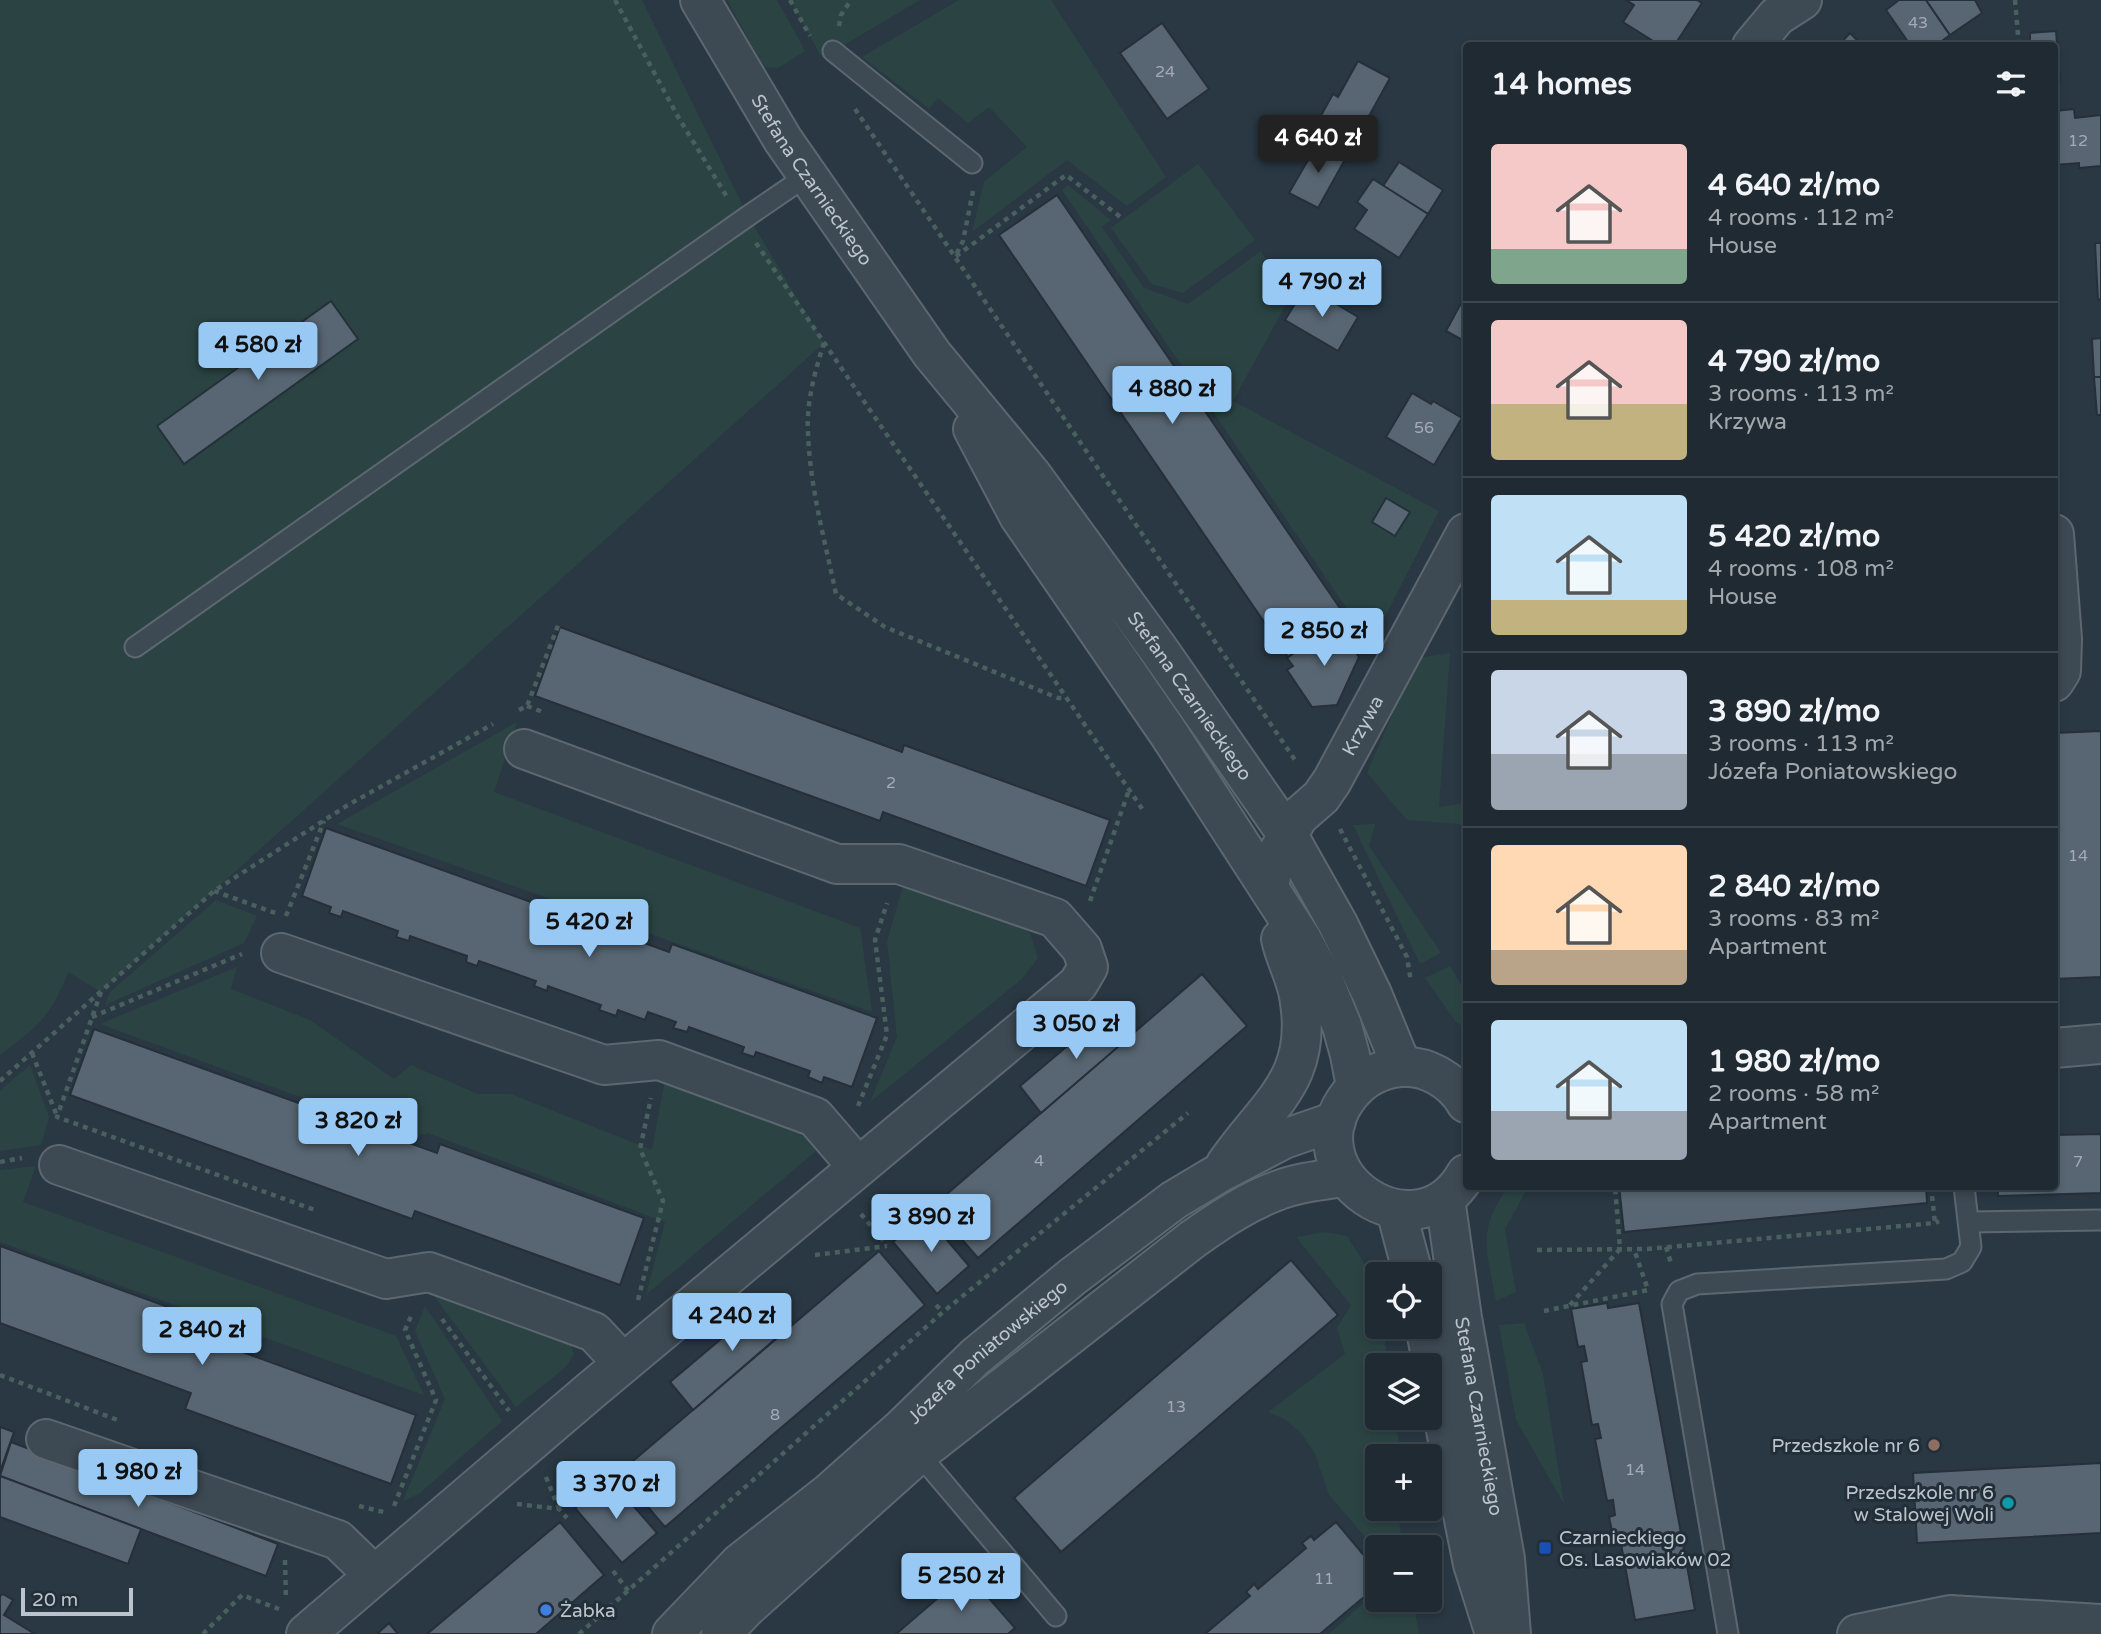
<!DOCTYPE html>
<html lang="en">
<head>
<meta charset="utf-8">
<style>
	:root { --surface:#1f2a32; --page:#27323a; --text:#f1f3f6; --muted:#a1a7ac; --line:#3c464d; --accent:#98c8f4 }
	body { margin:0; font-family:"Varela Round",sans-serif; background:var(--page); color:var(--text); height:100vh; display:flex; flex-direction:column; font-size:26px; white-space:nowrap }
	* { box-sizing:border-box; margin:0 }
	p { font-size:23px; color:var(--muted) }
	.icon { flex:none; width:38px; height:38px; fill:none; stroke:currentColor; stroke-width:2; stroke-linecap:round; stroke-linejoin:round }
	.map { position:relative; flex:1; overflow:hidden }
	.side { position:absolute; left:1463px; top:42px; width:595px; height:1148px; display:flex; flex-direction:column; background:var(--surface); border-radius:7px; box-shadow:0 4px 10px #0003,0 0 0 2px var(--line) }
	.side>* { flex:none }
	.controls { position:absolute; left:1365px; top:1262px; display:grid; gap:14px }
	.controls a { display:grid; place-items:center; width:77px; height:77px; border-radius:7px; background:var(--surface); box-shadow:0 4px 10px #0003,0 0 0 2px var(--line); font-size:35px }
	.scale { position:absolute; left:21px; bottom:18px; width:112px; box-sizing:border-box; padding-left:7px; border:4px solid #bbc4cc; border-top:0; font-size:19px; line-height:24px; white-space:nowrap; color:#bbc4cc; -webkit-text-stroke:5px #222e38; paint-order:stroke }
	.price { position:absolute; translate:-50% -60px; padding:0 16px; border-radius:7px; background:var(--accent); color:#111; font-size:23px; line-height:46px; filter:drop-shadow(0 2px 4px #0008) }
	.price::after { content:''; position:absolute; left:50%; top:42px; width:21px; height:16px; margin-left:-10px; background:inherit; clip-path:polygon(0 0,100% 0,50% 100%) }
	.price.selected { background:#222; color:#fff }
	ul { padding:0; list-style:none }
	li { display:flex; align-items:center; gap:21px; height:175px; padding:0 28px }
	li+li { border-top:2px solid var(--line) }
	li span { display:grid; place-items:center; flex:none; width:196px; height:140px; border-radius:7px; color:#555 }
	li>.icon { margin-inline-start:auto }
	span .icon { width:84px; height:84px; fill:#fffc; stroke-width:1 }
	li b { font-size:30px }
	h2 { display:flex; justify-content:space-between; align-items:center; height:84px; padding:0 28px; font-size:30px }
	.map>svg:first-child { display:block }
	.green { fill:#2b4443 }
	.building { fill:#576672; stroke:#24303a; stroke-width:2 }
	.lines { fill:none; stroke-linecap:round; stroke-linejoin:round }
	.service-casing { stroke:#5c6770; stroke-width:23 }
	.minor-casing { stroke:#5c6770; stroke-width:42 }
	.tertiary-casing { stroke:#5c6770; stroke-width:42 }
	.path { stroke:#49605f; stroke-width:4.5; stroke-dasharray:5 5; stroke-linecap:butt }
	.service { stroke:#3d4953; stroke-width:19 }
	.minor { stroke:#3d4953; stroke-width:38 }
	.tertiary { stroke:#3d4953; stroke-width:38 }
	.education-dot { fill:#8d6e63; stroke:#222e38; stroke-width:2.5 }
	.culture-dot { fill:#0f9aa8; stroke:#222e38; stroke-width:2.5 }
	.transit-dot { fill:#1a4fb4; stroke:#222e38; stroke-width:2.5 }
	.shop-dot { fill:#3f7fe0; stroke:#222e38; stroke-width:2.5 }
	.labels { text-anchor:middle; stroke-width:6; stroke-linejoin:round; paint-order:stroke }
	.number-label { font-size:16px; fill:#a2acb6 }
	.street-label { font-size:19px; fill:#bbc4cc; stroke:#222e38 }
	.poi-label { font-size:19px; fill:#bbc4cc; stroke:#222e38; text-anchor:end }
</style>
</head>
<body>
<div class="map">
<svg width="2101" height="1634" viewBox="0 0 2101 1634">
	<rect width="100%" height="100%" fill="#293843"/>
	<g class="green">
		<path d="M0,0H642L748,216L824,343L101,992L68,972C51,1017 38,1026 0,1055Z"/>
		<polygon points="727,0 777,0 805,51 778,68 764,67"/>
		<polygon points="790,0 920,0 822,58"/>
		<polygon points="959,0 1051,0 1166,177 1127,206 1067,160 972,232 984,182 1027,147 989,107 968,123 938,98 929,109 862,57"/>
		<polygon points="1198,164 1255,240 1183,293 1152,284 1111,228"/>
		<polygon points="1068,185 1111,220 1102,227 1144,288 1188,304 1261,251 1289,299 1233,401 1439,511 1371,644 1062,190"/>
		<polygon points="1450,653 1439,807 1466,803 1466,833 1460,824 1407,820 1367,773 1417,658"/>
		<polygon points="517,722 494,792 860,928 872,1012 337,824"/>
		<polygon points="1375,824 1369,846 1441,953 1420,964 1353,825"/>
		<polygon points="906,876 1007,914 1030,933 1038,958 1022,979 870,1102 897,1037 887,941"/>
		<polygon points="216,900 257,916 244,943 105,1005 110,992"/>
		<polygon points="1450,966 1461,985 1466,987 1466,1029 1456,1022 1425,978"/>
		<polygon points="237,967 231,989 310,1020 394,1079 411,1065 478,1094 511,1094 652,1150 666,1074 812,1127 819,1140 816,1151 646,1295 665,1222 428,1133 412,1138 100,1024"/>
		<polygon points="30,1065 49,1117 41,1145 0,1151 0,1091"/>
		<polygon points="36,1166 23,1202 396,1336 424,1395 0,1242 0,1170"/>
		<path d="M1508,1187H1527V1189L1505,1229L1516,1292L1496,1301C1487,1250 1476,1232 1508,1187Z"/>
		<polygon points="1325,1232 1347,1236 1377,1284 1377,1326 1383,1327 1388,1365 1377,1365 1377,1418 1394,1418 1402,1456 1377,1456 1377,1508 1397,1509 1403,1547 1377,1547 1377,1550 1329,1495 1315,1454 1301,1433 1284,1419 1268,1412 1345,1354 1337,1328 1351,1305 1296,1237"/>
		<polygon points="429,1289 569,1339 574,1354 566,1367 516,1407"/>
		<polygon points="425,1306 502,1421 420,1493 403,1501 445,1399 415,1331"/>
		<polygon points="1524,1323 1543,1374 1564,1504 1516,1420 1499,1325"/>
		<polygon points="1377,1591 1377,1600 1413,1600 1419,1634 1329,1634"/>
	</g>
	<g class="building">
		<polygon points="1626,0 1697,0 1702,3 1674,46 1661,46 1623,22 1634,5"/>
		<polygon points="1899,0 1926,0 1950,35 1935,46 1911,46 1886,10"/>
		<polygon points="1926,0 1975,0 1982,13 1950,35"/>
		<polygon points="1162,23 1209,89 1167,119 1120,53"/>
		<polygon points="2056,31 2060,82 2054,82 2054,46 2030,46 2030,33"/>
		<polygon points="1850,33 1863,46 1838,46"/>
		<polygon points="1358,61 1390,78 1347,156 1319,141 1323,133 1314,128 1333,94 1338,97"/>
		<polygon points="2074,109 2075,118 2101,115 2101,166 2079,168 2079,163 2054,165 2054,111"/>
		<polygon points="1319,141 1347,156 1318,208 1289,193"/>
		<polygon points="1399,162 1443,190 1428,214 1383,186"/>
		<polygon points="1373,179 1428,214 1399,258 1354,229 1367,210 1357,202"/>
		<polygon points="1057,195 1346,617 1288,657 999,235"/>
		<polygon points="2095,243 2101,243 2101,299 2098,300"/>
		<polygon points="1306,286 1358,317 1338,351 1285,320"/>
		<polygon points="1466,294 1466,342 1446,331"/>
		<polygon points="331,301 358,339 184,464 157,426"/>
		<polygon points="2101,338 2101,377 2094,377 2092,339"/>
		<polygon points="2094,377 2101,377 2101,415 2097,415"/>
		<polygon points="1412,393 1431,404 1433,401 1462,418 1434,465 1386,437"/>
		<polygon points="1386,498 1410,512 1395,536 1372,522"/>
		<polygon points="1336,624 1359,657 1337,705 1312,707 1287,670 1293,666 1287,658"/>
		<polygon points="560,627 902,752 904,745 1110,820 1086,886 883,812 880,821 535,696"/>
		<polygon points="2101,731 2101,977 2054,979 2054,733"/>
		<polygon points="326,828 669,952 672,944 877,1018 852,1087 824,1077 822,1083 808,1077 810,1071 756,1052 754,1057 742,1053 744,1047 689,1027 687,1032 673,1028 676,1022 648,1012 645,1020 618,1010 616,1016 599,1010 601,1005 548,986 547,991 534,986 536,981 479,961 477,966 466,962 467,956 410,936 409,941 396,937 398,931 343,911 341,917 329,913 331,907 302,896"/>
		<polygon points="1202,974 1247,1026 978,1258 933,1206"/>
		<polygon points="1111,1009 1133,1034 1041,1113 1020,1086"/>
		<polygon points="94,1029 437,1153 440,1144 644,1218 620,1285 415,1211 412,1219 70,1095"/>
		<polygon points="2101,1134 2101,1193 1998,1196 1998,1186 2054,1186 2054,1135"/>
		<polygon points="1619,1186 1926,1186 1927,1203 1624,1232"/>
		<polygon points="925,1214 969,1266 937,1294 893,1242"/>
		<polygon points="0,1246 215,1324 209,1340 416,1415 391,1484 185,1409 191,1393 0,1323"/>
		<polygon points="879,1251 925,1305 665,1527 619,1473"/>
		<polygon points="1291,1260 1338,1315 1061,1552 1014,1498"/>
		<polygon points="772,1296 793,1324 693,1410 670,1382"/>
		<polygon points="1607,1303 1608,1308 1639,1303 1695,1610 1635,1620 1621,1544 1615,1545 1609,1517 1615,1515 1613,1500 1607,1501 1595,1439 1601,1438 1598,1424 1592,1425 1581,1362 1587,1361 1584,1346 1578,1347 1571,1309"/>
		<polygon points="0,1427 14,1432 0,1472"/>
		<polygon points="11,1442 278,1544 266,1576 0,1476"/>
		<polygon points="2101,1463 2101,1533 1917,1543 1913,1473"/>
		<polygon points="0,1476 141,1529 128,1564 0,1517"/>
		<polygon points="609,1478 657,1533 622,1563 575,1508"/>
		<polygon points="560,1522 604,1575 536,1634 427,1634"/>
		<polygon points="1336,1522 1377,1571 1377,1586 1320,1634 1205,1634 1250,1596 1246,1592 1254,1584 1258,1589 1306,1548 1302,1543 1311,1536 1314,1540"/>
		<polygon points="967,1573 1015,1628 1008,1634 896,1634"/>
		<polygon points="3,1594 13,1600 4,1615 35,1634 0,1634 0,1596"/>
		<polygon points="389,1623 398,1634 377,1634"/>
	</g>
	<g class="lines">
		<g class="service-casing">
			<g id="service">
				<polyline points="833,51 972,163"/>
				<polyline points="135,647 748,216 808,175"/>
				<polyline points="1969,1222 2101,1220"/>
				<polyline points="914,1448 1056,1616"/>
				<polyline points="1728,1634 1672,1304 1679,1291 1697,1284 1946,1269 1962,1262 1971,1247 1964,1186"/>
			</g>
		</g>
		<g class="minor-casing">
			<g id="minor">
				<polyline points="1752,46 1777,16 1802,0"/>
				<polyline points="2054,534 2062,639 2061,671 2054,682"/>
				<path id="s1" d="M1269,886L1275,858L1298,817L1321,797L1332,781L1466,533"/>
				<polyline points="281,953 604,1065 659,1060 815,1117 858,1167"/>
				<polyline points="59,1165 386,1279 429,1272 594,1332 623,1363"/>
				<polyline points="46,1439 338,1540 374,1575"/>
				<polyline points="306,1634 589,1392 1078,984 1088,967 1082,949 1055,918 899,864 837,864 524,749"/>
				<polyline points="1857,1634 1950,1615 2101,1624"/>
			</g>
		</g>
		<g class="tertiary-casing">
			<g id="tertiary">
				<path id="s2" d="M700,0L783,140L932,354L1031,474L1159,650L1289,837L1338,924L1372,994L1402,1067"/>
				<polyline points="973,429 1019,516 1169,734 1301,938 1322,977 1342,1026 1350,1055 1356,1086"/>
				<polyline points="2054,1048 2101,1044"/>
				<path d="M1466,1103C1453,1080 1426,1065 1400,1067C1380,1069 1362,1079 1350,1094C1287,1173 1417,1261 1466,1174"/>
				<path d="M1226,1164C1268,1103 1314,1080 1299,996C1296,977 1285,958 1281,939"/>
				<path id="s3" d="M1445,1199L1462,1318L1505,1559L1511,1634"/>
				<polyline points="1396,1210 1413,1274"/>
				<polyline points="1425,1326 1473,1564 1495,1634"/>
				<path id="s4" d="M672,1634L740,1563L829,1493L900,1430L975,1357L1072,1277L1174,1200L1221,1172L1284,1139L1336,1121"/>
				<path d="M721,1634L746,1608L919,1453L1193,1239C1220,1220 1248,1201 1279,1190C1300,1182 1323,1180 1344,1177"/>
			</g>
		</g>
		<g class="path">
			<polyline points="615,0 677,115 727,197"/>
			<polyline points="790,0 810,36"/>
			<polyline points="2015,0 2019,46"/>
			<polyline points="839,26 841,15 851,0"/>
			<polyline points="855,109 1297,763"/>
			<polyline points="973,191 963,241 955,257 1066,175 1123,219"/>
			<polyline points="756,243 1143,810"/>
			<path d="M824,343C815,371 806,403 808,433C810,488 825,541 836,594L885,627L1058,698H1066"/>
			<polyline points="527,706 543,712"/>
			<polyline points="519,710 527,706 559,623"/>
			<polyline points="1340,829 1407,957 1411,982"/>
			<polyline points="214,891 278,914"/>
			<polyline points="1090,901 1129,790"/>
			<polyline points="286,916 324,821"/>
			<polyline points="101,992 57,1117 315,1210"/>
			<polyline points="92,1017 242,954"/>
			<polyline points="32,1053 57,1116"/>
			<polyline points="0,1081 214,891 348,805 493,724"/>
			<polyline points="858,1106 887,1035 875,940 887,903"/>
			<polyline points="0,1162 22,1158"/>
			<polyline points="1931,1186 1935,1223"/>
			<polyline points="861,1214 887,1245"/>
			<polyline points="1666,1247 1671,1263"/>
			<polyline points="1537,1250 1647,1249 1935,1223 1939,1221"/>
			<polyline points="815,1255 887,1246"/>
			<polyline points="638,1300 663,1201 640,1149 651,1098"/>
			<polyline points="936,1305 943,1312"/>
			<polyline points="1570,1305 1620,1249 1615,1186"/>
			<polyline points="1544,1311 1648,1290 1634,1249"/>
			<polyline points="442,1319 509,1411"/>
			<polyline points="0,1375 120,1421"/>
			<polyline points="546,1477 559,1509"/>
			<polyline points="517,1504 559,1509 567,1518"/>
			<polyline points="359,1506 388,1513"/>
			<polyline points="394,1506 436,1400 405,1330 412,1314"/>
			<polyline points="285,1560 286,1600"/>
			<polyline points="613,1571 629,1592"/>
			<polyline points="203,1634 242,1595 279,1609"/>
			<polyline points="579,1634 943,1312 1188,1113"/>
		</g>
		<use href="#service" class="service"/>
		<use href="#minor" class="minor"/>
		<use href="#tertiary" class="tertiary"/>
	</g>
	<circle class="education-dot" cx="1934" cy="1445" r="7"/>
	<circle class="culture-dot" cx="2008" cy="1503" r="7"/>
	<rect class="transit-dot" x="1538" y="1541" width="14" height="14" rx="3.5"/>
	<circle class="shop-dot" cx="546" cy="1610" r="7"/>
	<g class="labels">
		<g class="number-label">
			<text x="1918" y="28">43</text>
			<text x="1165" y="77">24</text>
			<text x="2078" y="146">12</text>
			<text x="1424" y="433">56</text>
			<text x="891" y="788">2</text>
			<text x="2078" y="861">14</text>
			<text x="1039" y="1166">4</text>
			<text x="2078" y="1167">7</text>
			<text x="1176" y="1412">13</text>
			<text x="775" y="1420">8</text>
			<text x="1635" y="1475">14</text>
			<text x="1324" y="1584">11</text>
		</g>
		<g class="street-label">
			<text dy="7" stroke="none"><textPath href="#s2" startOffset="212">Stefana Czarnieckiego</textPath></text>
			<text dy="7" stroke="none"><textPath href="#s2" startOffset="852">Stefana Czarnieckiego</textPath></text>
			<text dy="7" stroke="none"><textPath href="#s1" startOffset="189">Krzywa</textPath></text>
			<text dy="7" stroke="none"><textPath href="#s4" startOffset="424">Józefa Poniatowskiego</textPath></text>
			<text dy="7" stroke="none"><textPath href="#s3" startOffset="220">Stefana Czarnieckiego</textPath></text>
		</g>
		<g class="poi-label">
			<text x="1920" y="1452">Przedszkole nr 6</text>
			<text x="1994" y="1499">Przedszkole nr 6<tspan x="1994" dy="22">w Stalowej Woli</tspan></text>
			<text x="1559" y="1544" text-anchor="start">Czarnieckiego<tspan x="1559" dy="22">Os. Lasowiaków 02</tspan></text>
			<text x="560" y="1617" text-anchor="start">Żabka</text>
		</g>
	</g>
</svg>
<div class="controls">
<a><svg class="icon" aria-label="locate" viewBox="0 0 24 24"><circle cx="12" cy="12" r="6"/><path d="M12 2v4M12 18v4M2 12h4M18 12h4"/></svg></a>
<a><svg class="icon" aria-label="layers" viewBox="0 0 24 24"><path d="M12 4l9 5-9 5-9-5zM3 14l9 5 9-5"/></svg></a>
<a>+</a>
<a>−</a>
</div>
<div class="scale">20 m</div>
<b class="price selected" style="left:1318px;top:175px">4 640 zł</b>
<b class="price" style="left:1322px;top:319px">4 790 zł</b>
<b class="price" style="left:258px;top:382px">4 580 zł</b>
<b class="price" style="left:1172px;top:426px">4 880 zł</b>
<b class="price" style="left:1324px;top:668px">2 850 zł</b>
<b class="price" style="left:589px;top:959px">5 420 zł</b>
<b class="price" style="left:1076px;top:1061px">3 050 zł</b>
<b class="price" style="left:358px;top:1158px">3 820 zł</b>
<b class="price" style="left:931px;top:1254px">3 890 zł</b>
<b class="price" style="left:732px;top:1353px">4 240 zł</b>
<b class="price" style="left:202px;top:1367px">2 840 zł</b>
<b class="price" style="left:138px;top:1509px">1 980 zł</b>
<b class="price" style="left:616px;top:1521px">3 370 zł</b>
<b class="price" style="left:961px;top:1613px">5 250 zł</b>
<section class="side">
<h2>14 homes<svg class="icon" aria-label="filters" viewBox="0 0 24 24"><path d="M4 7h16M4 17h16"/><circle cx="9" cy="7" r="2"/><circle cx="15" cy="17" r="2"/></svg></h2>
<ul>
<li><span style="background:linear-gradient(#f6c9c9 75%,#7fa58c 0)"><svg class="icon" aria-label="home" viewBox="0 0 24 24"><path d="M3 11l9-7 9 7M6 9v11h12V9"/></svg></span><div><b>4 640 zł/mo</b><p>4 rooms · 112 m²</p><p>House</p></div></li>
<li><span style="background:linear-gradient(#f6c9c9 60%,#c2b280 0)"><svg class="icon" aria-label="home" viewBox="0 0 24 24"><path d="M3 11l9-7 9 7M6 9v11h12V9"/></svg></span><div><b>4 790 zł/mo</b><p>3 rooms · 113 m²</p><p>Krzywa</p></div></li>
<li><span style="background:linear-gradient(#bfe0f5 75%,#c2b280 0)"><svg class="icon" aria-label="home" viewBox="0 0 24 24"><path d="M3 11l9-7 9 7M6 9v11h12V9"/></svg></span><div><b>5 420 zł/mo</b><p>4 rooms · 108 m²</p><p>House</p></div></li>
<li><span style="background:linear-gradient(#c9d6e8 60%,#9aa5b1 0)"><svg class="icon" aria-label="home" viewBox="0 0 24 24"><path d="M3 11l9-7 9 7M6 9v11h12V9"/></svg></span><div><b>3 890 zł/mo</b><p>3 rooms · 113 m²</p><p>Józefa Poniatowskiego</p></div></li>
<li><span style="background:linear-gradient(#ffd9b3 75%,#b9a48a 0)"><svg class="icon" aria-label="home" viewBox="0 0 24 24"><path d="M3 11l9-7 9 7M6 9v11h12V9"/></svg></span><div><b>2 840 zł/mo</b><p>3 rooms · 83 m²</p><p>Apartment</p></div></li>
<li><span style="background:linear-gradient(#bfe0f5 65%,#9aa5b1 0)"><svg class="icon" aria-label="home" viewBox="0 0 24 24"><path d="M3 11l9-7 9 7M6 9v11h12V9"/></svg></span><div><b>1 980 zł/mo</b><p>2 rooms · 58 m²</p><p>Apartment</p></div></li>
</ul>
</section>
</div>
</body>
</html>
